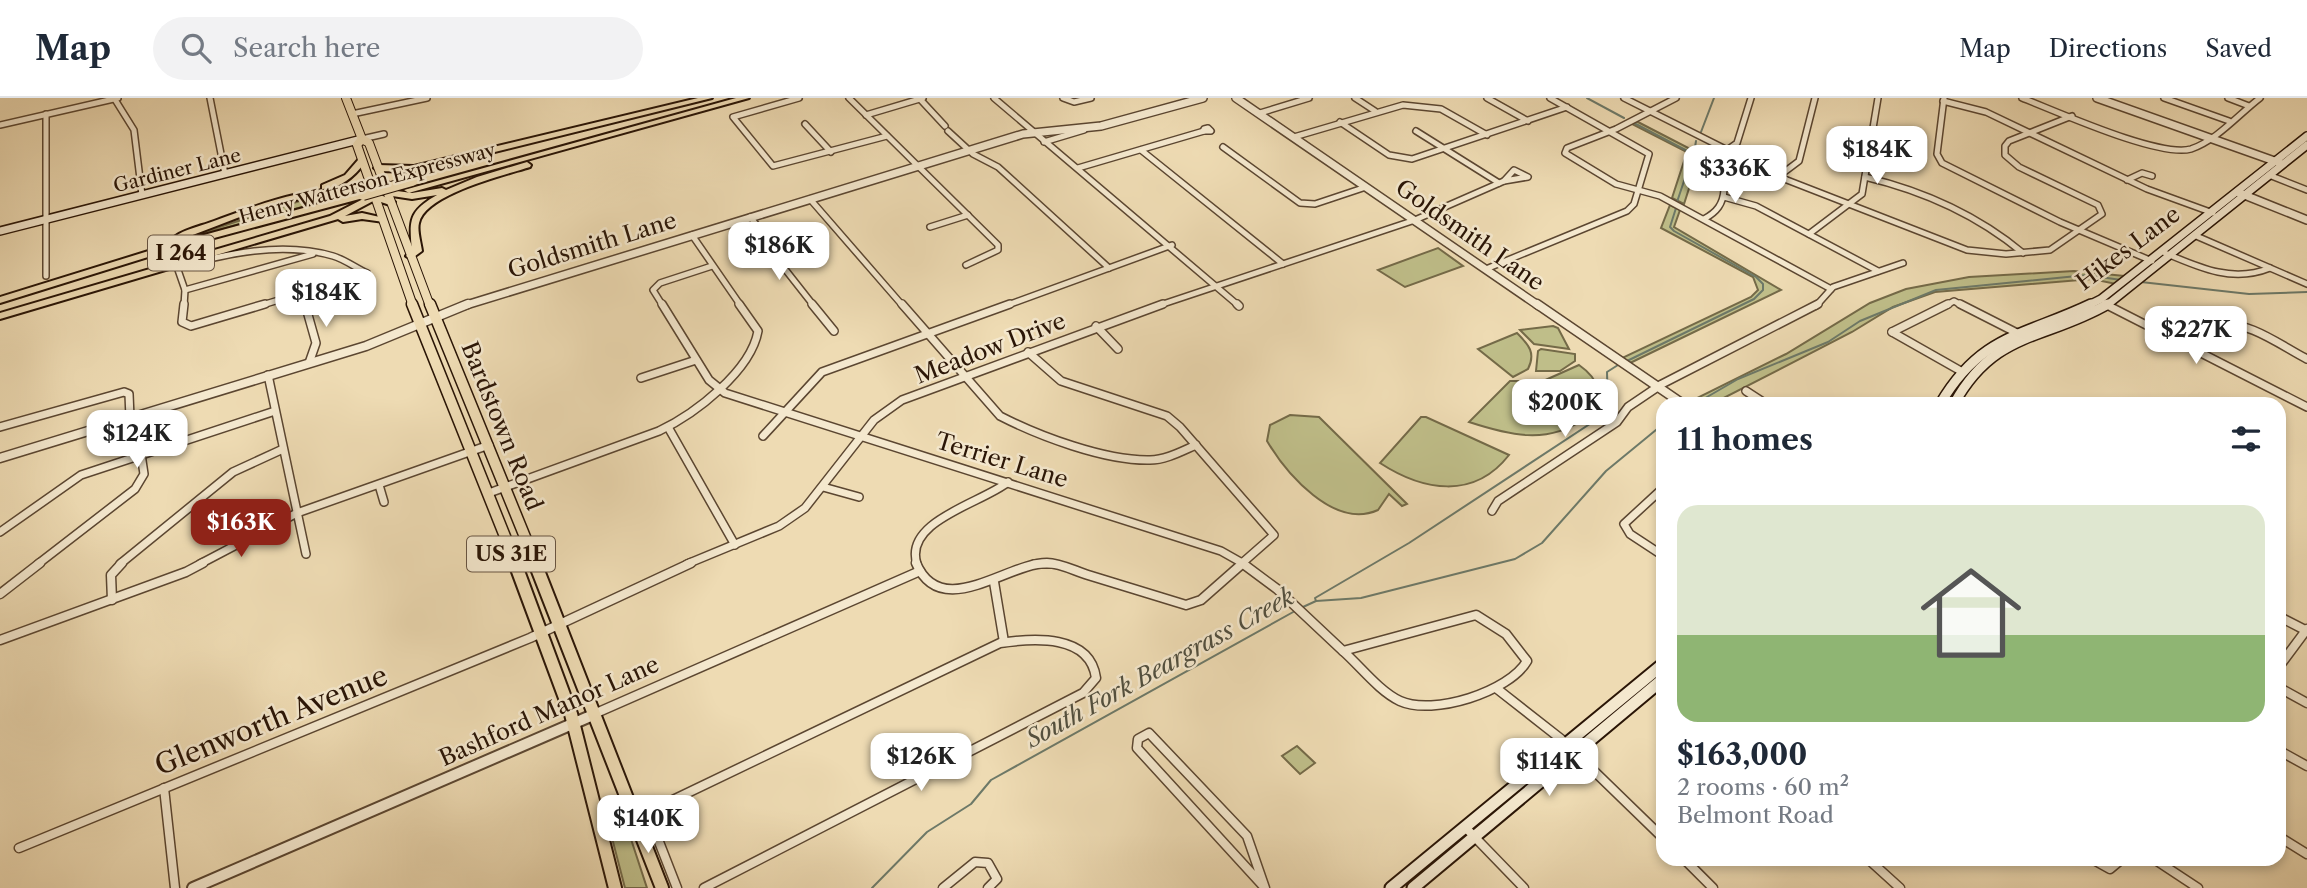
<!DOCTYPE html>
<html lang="en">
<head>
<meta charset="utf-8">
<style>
	:root { --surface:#fff; --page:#f2f2f3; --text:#1f2937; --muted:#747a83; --line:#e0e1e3; --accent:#8f2418 }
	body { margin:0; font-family:"Libre Caslon Text",serif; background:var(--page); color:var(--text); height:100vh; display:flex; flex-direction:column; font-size:26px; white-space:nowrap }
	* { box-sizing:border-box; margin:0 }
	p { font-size:23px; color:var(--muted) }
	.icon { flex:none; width:38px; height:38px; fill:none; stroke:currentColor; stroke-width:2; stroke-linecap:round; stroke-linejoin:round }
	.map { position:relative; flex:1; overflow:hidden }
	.side { position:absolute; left:1656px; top:299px; width:630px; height:469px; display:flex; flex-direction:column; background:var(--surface); border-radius:21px; box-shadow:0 4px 10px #0003 }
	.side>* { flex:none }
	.price { position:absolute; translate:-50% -60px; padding:0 16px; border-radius:14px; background:#fff; color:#222; font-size:23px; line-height:46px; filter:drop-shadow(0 2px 4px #0008) }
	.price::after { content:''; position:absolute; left:50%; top:42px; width:21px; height:16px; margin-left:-10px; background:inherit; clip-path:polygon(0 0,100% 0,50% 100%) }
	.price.on { background:var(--accent); color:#fff }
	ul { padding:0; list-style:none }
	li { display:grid; align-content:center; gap:14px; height:371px; padding:0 21px }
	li+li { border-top:2px solid var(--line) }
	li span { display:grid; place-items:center; height:217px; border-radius:21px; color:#555 }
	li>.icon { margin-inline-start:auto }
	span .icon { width:126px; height:126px; fill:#fffc; stroke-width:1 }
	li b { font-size:30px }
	h2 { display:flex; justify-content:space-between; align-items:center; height:84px; padding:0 21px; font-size:30px }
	header { display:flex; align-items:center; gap:42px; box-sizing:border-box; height:98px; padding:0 35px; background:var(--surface); border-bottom:2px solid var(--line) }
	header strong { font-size:33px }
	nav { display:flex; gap:38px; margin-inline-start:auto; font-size:24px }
	.search { width:490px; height:63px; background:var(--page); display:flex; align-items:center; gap:18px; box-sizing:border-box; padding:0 24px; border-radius:38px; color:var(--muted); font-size:26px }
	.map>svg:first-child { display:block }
	.green { fill:#bfbe89; stroke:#746a48; stroke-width:2 }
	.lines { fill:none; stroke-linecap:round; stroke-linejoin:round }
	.stream { stroke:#6d7968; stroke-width:2 }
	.minor-far2-casing { stroke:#5b4631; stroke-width:8 }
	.minor-far1-casing { stroke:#5b4631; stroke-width:10 }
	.minor-casing { stroke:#5b4631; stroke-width:11 }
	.tertiary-far2-casing { stroke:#5b4631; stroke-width:10 }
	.tertiary-far1-casing { stroke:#5b4631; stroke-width:11 }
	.tertiary-casing { stroke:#5b4631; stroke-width:14 }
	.secondary-far2-casing { stroke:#2a1506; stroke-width:10 }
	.secondary-far1-casing { stroke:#2a1506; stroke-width:12 }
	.secondary-casing { stroke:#2a1506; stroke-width:15 }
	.primary-far2-casing { stroke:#2a1506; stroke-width:10 }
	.primary-far1-casing { stroke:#2a1506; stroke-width:13 }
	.primary-casing { stroke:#2a1506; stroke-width:16 }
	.motorway-casing { stroke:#2a1506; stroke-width:4 }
	.minor-far2 { stroke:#f4e8ce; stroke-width:5 }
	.minor-far1 { stroke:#f4e8ce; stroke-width:7 }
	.minor { stroke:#f4e8ce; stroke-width:8 }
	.tertiary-far2 { stroke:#f4e8ce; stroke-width:7 }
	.tertiary-far1 { stroke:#f4e8ce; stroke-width:8 }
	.tertiary { stroke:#f4e8ce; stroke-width:10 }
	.secondary-far2 { stroke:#f4e8ce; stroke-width:7 }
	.secondary-far1 { stroke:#f4e8ce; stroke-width:9 }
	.secondary { stroke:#f4e8ce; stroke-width:11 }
	.primary-far2 { stroke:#eedbb3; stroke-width:8 }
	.primary-far1 { stroke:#eedbb3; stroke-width:10 }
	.primary { stroke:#eedbb3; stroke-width:12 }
	.motorway { fill:#eedbb3; fill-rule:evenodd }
	.motorway-bridge-casing { stroke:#2a1506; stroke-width:12; stroke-linecap:butt }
	.motorway-bridge { stroke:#eedbb3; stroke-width:10 }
	.labels { text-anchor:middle; stroke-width:5; stroke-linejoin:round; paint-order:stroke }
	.far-street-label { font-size:19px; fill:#2a1506; stroke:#f4e8ce }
	.shield { fill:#f4e8ce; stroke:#675442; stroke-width:2 }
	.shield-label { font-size:21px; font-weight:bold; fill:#2a1506 }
	.street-label { font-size:23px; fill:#2a1506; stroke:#f4e8ce }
	.water-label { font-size:24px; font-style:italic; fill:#514f3f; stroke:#f4e8ce }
	.near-street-label { font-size:28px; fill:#2a1506; stroke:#f4e8ce }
</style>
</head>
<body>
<header>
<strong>Map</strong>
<div class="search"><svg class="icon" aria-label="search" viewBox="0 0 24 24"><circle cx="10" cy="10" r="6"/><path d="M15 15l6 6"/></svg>Search here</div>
<nav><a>Map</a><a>Directions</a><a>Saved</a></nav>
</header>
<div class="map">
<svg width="2307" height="790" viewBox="0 0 2307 790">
	<rect width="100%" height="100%" fill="#eedbb3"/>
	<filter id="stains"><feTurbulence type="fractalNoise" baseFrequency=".00286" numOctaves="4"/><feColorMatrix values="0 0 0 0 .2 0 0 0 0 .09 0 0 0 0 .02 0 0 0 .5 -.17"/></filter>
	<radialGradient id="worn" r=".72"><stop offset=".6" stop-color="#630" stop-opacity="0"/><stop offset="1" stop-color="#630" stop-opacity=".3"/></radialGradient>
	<g class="green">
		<polygon points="1636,23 1700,56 1684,106 1672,100 1687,54 1630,25"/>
		<polygon points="354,95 195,138 195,137 315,98"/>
		<polygon points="1670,107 1680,112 1674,129 1781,192 1630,265 1622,260 1751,199 1758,192 1753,179 1661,130"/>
		<polygon points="1438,150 1463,168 1405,189 1378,172"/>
		<polygon points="2074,173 2125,178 2116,186 2092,181 1935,194 1893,209 1852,234 1712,306 1696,306 1691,303 1786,256 1870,205 1906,191 1969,179"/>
		<polygon points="1553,228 1558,230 1569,251 1534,246 1520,232"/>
		<path d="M1517,235C1529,247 1536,255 1528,271L1513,279L1478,251Z"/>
		<polygon points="1541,251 1575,256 1575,263 1560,273 1536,273 1538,253"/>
		<path d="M1579,267C1599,281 1606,299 1585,315L1541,288V284Z"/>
		<path d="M1510,283H1518L1584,321C1547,347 1509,337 1469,324Z"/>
		<path d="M1290,317L1319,319L1407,406L1402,408L1389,396L1378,412C1334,432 1286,375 1267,343L1270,327Z"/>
		<path d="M1421,319H1426L1509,357C1474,402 1423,393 1380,365Z"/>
		<polygon points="1297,648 1315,665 1300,676 1282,658"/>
		<polygon points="619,732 629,735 647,790 625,790 612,740"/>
	</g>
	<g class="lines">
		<g class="stream">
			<polyline points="1587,0 1624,20"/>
			<polyline points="1632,24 1693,56 1677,104"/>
			<polyline points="1701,34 1714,0"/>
			<polyline points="1694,55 1696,43"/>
			<polyline points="2141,184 2249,196 2307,194"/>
			<polyline points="1627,263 1754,201 1763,192 1763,186 1756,179 1674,133 1670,129 1676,110"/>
			<polyline points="1695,306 1738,281 1828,244 1860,223 1936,192 2087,177 2121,182"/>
			<polyline points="1316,503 1315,500 1409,445 1608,314 1607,274 1618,267"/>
			<polyline points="1303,509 1316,503 1361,500 1515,461 1542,445 1606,373 1662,327"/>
			<polyline points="872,790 927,734 971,706 991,682 1295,513"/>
		</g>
		<g class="minor-far2-casing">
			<g id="minor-far2">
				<polyline points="114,0 134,32 142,97"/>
				<polyline points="210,0 225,76"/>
				<polyline points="799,0 733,19 773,68 887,38"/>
				<polyline points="849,0 998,147 998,152 966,167"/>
				<polyline points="919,0 945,28"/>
				<polyline points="994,0 1239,208"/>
				<polyline points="1063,0 1074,4 1091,0"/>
				<polyline points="1355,0 1375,13"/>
				<polyline points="1487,0 1528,23"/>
				<polyline points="1624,0 1787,82 1967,152 2006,156 2050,152 2102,116 2098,107 2019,69 2005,57 2005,48 2009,43 2072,18"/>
				<polyline points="1676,0 1616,31 1567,50 1565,55 1616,86 1660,98 1831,191"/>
				<polyline points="1944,0 1937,56 1942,65 2060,124 2152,163"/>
				<path d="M2022,0C2056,13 2159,60 2191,51C2216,43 2239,16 2260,0"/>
				<polyline points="2164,0 2229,23"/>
				<polyline points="2228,0 2249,8"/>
				<polyline points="1943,3 1986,14 2147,91 2213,115"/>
				<polyline points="1260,15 1309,0"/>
				<polyline points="46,16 46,178"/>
				<polyline points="352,16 427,0"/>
				<polyline points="866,17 923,0"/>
				<polyline points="1340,24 1389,57 1412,61 1567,9"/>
				<polyline points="805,26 831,54"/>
				<polyline points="0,27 118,0"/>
				<polygon points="1208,30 1211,33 1203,33 1204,31"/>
				<polyline points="948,33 973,56 998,69 1109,170"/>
				<polyline points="1416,33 1499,85"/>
				<polyline points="1294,39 1403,7 1441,11 1487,37"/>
				<polyline points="362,41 384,36"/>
				<polyline points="1044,44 1084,32"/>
				<polyline points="1223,49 1300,105 1315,106 1366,89"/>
				<polyline points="1141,52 1283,166"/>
				<polyline points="1727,52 1737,45 1751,0"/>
				<polyline points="1078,70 1204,33"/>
				<polygon points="1514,72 1528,79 1504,83"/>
				<polyline points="2269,77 2307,92"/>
				<polyline points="1779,78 1799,63 1815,0"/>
				<path d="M1865,79C1924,93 1976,116 2023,155"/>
				<polyline points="2127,82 2142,75 2152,78"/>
				<polyline points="1724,99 1756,108 1878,173"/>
				<polyline points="810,101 903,208"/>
				<polyline points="750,119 771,144 777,161 814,208"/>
				<path d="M1704,121C1717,114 1723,106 1724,92L1717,83"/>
				<polyline points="930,129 968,117"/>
				<polyline points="1809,136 1862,96 1878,0"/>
				<polyline points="692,137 741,208"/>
				<polyline points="2194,137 2307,186"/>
				<path d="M2165,155C2200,170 2233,185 2270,170"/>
				<polyline points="1486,171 1627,113 1634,106 1649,56 1550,0"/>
				<polyline points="185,192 313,156"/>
				<polyline points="302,196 305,208"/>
				<polyline points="2105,206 2108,208"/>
				<path d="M184,208L185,192L177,169C226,156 282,143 333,158C344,161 356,170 367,175L259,208"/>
				<polyline points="663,208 653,192 660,185 712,168"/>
				<polyline points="1005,208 1172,147"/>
				<polyline points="1157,208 1415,122 1504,83"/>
				<polyline points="1816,208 1833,189 1903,165"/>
				<polyline points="1945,208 1954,203 1963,208"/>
			</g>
		</g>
		<g class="minor-far1-casing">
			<g id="minor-far1">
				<polyline points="184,206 182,224 191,228 265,206"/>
				<polyline points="305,206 316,245 309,265"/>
				<polyline points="662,206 709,282 725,295 1221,453 1244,466"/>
				<polyline points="812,206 834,233"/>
				<path d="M902,206L1000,318C1039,338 1105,363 1150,362C1166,362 1182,353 1196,347"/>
				<polyline points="1237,206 1239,208"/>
				<polyline points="1960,206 2017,235"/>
				<polyline points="2105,206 2307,309"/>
				<polyline points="1096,228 1118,251"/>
				<polyline points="1892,234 1948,206"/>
				<polyline points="1892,234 1959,272"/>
				<path d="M2184,247C2194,240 2206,230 2218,227C2247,221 2283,249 2307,261"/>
				<polyline points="1028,254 1061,283 1167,318 1180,329 1274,437 1241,466"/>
				<polyline points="268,277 306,456"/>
				<polyline points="641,280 696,262"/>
				<polyline points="1746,293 1766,306"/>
				<polyline points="0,329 124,294 129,296 130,320"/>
				<polyline points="668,329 735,447"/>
				<polyline points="763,338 822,274 1010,206"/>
				<polyline points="379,387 384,404"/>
				<polyline points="823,389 859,399"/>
				<polyline points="1662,391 1624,426 1630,436 1662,457"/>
				<path d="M489,395L659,333C695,316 751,273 758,233L739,206"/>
				<polyline points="1492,413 1498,403 1617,324 1628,309 1662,286 1818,206"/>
				<polyline points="0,434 81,377 275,313"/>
				<polyline points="38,466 135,391 144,376 141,356"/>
				<polyline points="120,466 233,374 283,351"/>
				<polyline points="200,466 297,415 489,347"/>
				<polyline points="687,466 779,428 805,410 874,322 902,302 1163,206"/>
				<path d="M917,466C903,423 982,405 1008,384"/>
				<polyline points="1034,466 1054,466"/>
			</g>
		</g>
		<g class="minor-casing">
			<g id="minor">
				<path d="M916,465C941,524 1007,465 1047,465C1060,465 1075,473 1088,477C1121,487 1153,497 1186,507L1201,502L1243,465"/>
				<polyline points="1242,465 1277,491 1343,553"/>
				<polyline points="994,484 1004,544"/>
				<polyline points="0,496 40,465"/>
				<polyline points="112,502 111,477 122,465"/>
				<path d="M1476,517L1506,536L1527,563C1509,594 1433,618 1400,603C1379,593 1361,569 1343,553Z"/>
				<polyline points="2278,518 2307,533"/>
				<polyline points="0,542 186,474 203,465"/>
				<polyline points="2278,570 2307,531"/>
				<polyline points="2278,589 2307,605"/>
				<polyline points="1496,590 1561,641 1662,739"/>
				<polyline points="594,616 920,473"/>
				<polygon points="1149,635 1247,738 1265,790 1137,650 1138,641"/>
				<polyline points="2278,652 2307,668"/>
				<polyline points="164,690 175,790"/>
				<polyline points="647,713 677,790"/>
				<polyline points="1465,729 1524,790"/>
				<path d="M602,736L1000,545C1034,540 1090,536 1096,580L1083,595L704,790"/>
				<polyline points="2278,738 2307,756"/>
				<polyline points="19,750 530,540 691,465"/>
				<polyline points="1684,761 1713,790"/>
				<polyline points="1868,761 1900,790"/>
				<polyline points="2092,761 2110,771 2122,761"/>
				<polyline points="2154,761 2198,790"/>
				<polyline points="943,790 975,764 988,765 997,781 988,790"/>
			</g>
		</g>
		<g class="tertiary-far2-casing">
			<g id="tertiary-far2">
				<polyline points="1236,0 1539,208"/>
				<polyline points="2097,0 2280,65"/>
				<polyline points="2237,94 2307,122"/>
				<polyline points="463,208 1023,36 1101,28 1203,0"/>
			</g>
		</g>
		<g class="tertiary-far1-casing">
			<g id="tertiary-far1">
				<polyline points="1537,206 1683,306"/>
				<polyline points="0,360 366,248 468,206"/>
			</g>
		</g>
		<g class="tertiary-casing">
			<polyline id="tertiary" points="193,790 593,617"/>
		</g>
		<g class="secondary-far2-casing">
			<g id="secondary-far2">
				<polyline points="0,133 362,41"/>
				<polyline points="2087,208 2101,201 2307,38"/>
				<polyline points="2106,208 2307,47"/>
			</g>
		</g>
		<g class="secondary-far1-casing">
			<g id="secondary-far1">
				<path d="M1940,306C1981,236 2024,238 2091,206"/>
				<path d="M1954,306C1995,232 2044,243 2108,206"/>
			</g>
		</g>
		<g class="secondary-casing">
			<g id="secondary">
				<polyline points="1391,790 1662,567"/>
				<polyline points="1413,790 1662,582"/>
			</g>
		</g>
		<g class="primary-far2-casing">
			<g id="primary-far2">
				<polyline points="346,0 362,41 369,45 430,208"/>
				<polyline points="362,41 357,47 413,208"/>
			</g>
		</g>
		<g class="primary-far1-casing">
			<g id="primary-far1">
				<polyline points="412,206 516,466"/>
				<polyline points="430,206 536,466"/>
			</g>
		</g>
		<g class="primary-casing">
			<g id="primary">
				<polyline points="515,465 571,616 615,790"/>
				<polyline points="535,465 662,790"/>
			</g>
		</g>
		<g class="motorway-casing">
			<g id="motorway">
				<polygon points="698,0 712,0 414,74 378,73 374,70 378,67 414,68"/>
				<polygon points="736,0 749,0 412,94 409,95 404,92"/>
				<path d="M361,61L365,64C355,78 340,91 322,91V87L345,77L358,62Z"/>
				<path d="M527,64L531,67L530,69C505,77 425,96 419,125C417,133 421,145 422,153L411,161L406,158L412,152C409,122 409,113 437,97L412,101L379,96L395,104L390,107L375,102L345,118L362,115L384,120V124L362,121L343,124L338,121L0,221V215L330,118L367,99L177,150L0,205V199L171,146L351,97C294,93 235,122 182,141L179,142L174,139C185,131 201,128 214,123C263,105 319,83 371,94L380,82L383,81L388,84L382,91L412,95L442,90L446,92L477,79Z"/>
			</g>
		</g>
		<use href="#minor-far2" class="minor-far2"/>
		<use href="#minor-far1" class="minor-far1"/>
		<use href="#minor" class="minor"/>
		<use href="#tertiary-far2" class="tertiary-far2"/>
		<use href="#tertiary-far1" class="tertiary-far1"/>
		<use href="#tertiary" class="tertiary"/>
		<use href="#secondary-far2" class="secondary-far2"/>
		<use href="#secondary-far1" class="secondary-far1"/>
		<use href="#secondary" class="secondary"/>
		<use href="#primary-far2" class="primary-far2"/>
		<use href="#primary-far1" class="primary-far1"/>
		<use href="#primary" class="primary"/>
		<use href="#motorway" class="motorway"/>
		<g class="motorway-bridge-casing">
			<polyline id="motorway-bridge" points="363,97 412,83"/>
		</g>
		<use href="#motorway-bridge" class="motorway-bridge"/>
	</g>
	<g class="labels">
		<g class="far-street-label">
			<text transform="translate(177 72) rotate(-14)" y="7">Gardiner Lane</text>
			<text transform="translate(367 85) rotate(-15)" y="7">Henry Watterson Expressway</text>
		</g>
		<g class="shield">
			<rect x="148" y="137.5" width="66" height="35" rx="5"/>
			<rect x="467" y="438.5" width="88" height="35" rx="5"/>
		</g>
		<g class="shield-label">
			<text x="181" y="162">I 264</text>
			<text x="511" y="463">US 31E</text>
		</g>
		<g class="street-label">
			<text transform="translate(1470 137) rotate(35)" y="8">Goldsmith Lane</text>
			<text transform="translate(592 147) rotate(-17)" y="8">Goldsmith Lane</text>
			<text transform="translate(2128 150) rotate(-37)" y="8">Hikes Lane</text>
			<text transform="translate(990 250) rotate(-21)" y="8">Meadow Drive</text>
			<text transform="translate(502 328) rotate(68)" y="8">Bardstown Road</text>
			<text transform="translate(1002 362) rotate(17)" y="8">Terrier Lane</text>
			<text transform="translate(549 613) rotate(-24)" y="8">Bashford Manor Lane</text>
		</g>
		<g class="water-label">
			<text transform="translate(1160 570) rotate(-29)" y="8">South Fork Beargrass Creek</text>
		</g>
		<g class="near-street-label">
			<text transform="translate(271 622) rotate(-22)" y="10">Glenworth Avenue</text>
		</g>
	</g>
	<rect width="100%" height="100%" filter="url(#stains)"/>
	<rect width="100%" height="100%" fill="url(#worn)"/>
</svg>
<b class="price" style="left:1877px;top:88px">$184K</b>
<b class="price" style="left:1735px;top:107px">$336K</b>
<b class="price" style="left:779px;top:184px">$186K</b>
<b class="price" style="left:326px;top:231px">$184K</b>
<b class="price" style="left:2196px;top:268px">$227K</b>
<b class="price" style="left:1565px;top:341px">$200K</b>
<b class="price" style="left:137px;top:372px">$124K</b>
<b class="price on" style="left:241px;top:461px">$163K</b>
<b class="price" style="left:921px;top:695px">$126K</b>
<b class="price" style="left:1549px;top:700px">$114K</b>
<b class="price" style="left:648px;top:757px">$140K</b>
<section class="side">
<h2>11 homes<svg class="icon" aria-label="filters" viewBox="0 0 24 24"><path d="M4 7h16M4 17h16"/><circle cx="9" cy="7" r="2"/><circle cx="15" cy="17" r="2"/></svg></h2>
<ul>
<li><span style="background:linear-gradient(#dfe7d0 60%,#8fb573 0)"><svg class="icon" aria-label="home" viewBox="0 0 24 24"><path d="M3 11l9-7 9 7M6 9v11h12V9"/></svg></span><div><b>$163,000</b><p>2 rooms · 60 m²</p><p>Belmont Road</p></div></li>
</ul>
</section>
</div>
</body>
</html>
